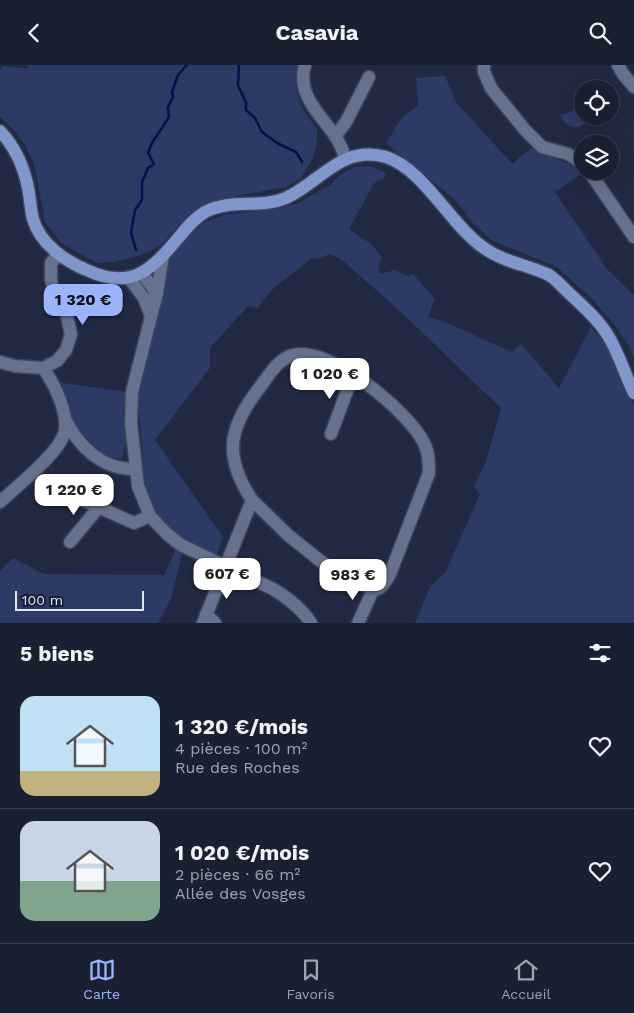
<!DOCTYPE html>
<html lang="fr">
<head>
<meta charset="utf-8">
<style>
	:root { --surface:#192032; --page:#22283a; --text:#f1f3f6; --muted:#9fa3ac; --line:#373e4d; --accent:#9bb5fd }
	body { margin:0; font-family:"Work Sans",sans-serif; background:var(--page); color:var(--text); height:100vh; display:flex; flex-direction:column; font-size:19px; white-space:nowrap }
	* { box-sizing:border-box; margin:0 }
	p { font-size:16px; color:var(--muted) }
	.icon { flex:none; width:28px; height:28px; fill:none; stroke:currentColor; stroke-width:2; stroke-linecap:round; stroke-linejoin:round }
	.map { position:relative; height:558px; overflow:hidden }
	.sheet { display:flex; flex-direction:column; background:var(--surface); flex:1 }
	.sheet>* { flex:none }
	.controls { position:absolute; left:574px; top:15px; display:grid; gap:10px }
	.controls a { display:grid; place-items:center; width:45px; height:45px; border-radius:50%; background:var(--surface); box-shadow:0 5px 20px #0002,0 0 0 1px var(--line); font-size:25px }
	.scale { position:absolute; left:15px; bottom:12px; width:129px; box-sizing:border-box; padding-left:5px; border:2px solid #e1e7f8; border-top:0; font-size:14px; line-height:18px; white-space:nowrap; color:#e1e7f8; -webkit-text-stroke:4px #182038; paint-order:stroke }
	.price { position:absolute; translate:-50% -42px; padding:0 11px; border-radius:10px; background:#fff; color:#222; font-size:16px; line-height:32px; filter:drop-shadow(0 1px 2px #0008) }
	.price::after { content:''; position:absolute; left:50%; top:30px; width:15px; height:11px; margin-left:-8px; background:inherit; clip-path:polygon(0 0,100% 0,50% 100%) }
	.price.current { background:var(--accent); color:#111 }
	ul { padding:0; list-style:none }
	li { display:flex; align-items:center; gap:15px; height:125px; padding:0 20px }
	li+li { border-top:1px solid var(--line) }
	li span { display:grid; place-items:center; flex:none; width:140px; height:100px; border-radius:15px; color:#555 }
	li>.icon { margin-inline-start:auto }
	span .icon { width:60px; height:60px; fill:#fffc; stroke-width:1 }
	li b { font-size:21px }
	h2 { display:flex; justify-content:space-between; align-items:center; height:60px; padding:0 20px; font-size:21px }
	header { display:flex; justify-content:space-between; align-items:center; height:65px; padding:0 20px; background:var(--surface); font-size:22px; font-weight:700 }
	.dock { display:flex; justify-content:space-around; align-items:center; height:70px; border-top:1px solid var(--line); background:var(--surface); font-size:14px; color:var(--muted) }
	.dock a { display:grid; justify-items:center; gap:2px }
	.dock .current { color:var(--accent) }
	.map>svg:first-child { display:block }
	.green { fill:#2c3a65 }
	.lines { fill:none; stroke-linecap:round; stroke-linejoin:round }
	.stream { stroke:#080e4e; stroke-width:2.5 }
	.minor-casing { stroke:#3e455a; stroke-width:15 }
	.major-casing { stroke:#3e455a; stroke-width:15 }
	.minor { stroke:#66718e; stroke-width:12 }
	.major { stroke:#8296ce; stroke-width:12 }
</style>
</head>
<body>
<header><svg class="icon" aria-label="back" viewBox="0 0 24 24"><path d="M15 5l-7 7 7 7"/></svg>Casavia<svg class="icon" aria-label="search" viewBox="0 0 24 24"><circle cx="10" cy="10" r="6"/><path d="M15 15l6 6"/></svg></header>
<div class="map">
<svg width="634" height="558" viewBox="0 0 634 558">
	<rect width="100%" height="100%" fill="#212a42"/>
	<g class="green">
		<path d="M26,0H299C290,21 302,48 317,63V76L313,93L301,113L286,122L241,130L206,139L189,149L160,181L141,190L114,197L97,198L61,178L45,157L34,99L25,80L16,67L0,52V5L3,1L29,4Z"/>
		<polygon points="445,11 456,37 512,99 531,83 574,101 583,108 555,127 607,204 634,230 634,293 630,283 614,259 591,233 557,202 491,175 473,158 455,135 386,78 401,54 418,40 416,13"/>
		<path d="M581,40L582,41V51H592C583,66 568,66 560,50L568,48Z"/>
		<path d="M370,101L386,108L383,114L374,118L349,164L371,179L382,192L378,205L380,209L395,205L407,211L413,209L435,234L428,252L440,255L512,287L521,279L559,323L591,262L606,281L634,339V558H415L430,522L445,508L480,429L474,422L486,396L501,343C457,302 415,258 369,219C357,209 344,193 329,189L320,194L312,193L274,223L257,243L248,241L210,283V303L155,375L223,472L216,492L180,471L159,454L149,436L145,416L138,334L170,193L185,174L205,157L224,150L280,143L298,138L330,120L341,109L354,102Z"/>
		<polygon points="57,317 126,327 123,348 126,377 122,394 109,392 100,387 78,365 69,345 68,335"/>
		<polygon points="176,484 182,489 171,534 158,558 0,558 0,506 13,493 44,509 164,510"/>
	</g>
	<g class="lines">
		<g class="stream">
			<polyline points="239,0 238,20 246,38 246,45 255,53 262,67 277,78 296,87 302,97"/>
			<polyline points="136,185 131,167 135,145 142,135 142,117 148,103 154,99 148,88 152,78 169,52 168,42 173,32 172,27 178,10 187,0"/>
		</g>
		<g class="minor-casing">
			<g id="minor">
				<path d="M305,0C296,30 321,50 336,72C340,79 343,86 346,94"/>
				<polyline points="484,0 484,7 491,23 525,65 542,82 568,89 582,98"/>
				<polyline points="618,0 623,9 634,22"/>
				<polyline points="335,71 346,57 369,12"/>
				<polyline points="589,106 634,172"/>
				<path d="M163,191L157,228L132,327L131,358L138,421L150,451L167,469L181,480L273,524C288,533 302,544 311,558"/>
				<polyline points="142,209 157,228 154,230"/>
				<polyline points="129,213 144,233 151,251"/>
				<polyline points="0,297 15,301 43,303"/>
				<polyline points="43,303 57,296 66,285 71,269 66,247 53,224 51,214 51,198 59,189"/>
				<path d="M65,354C79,382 102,405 136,404"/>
				<polyline points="331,369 353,310"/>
				<polyline points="67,428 134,458 150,451"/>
				<path d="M0,437C17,421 57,390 64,369C70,350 54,318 43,303"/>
				<polyline points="70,477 99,442"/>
				<polyline points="206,549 215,558"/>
				<path d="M203,558L252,435C221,388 230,360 263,318C271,307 279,294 293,290C329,280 409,347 424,378C429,387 429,398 429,408L390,509C385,517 383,524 373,525L323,498L288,470L252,435"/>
				<polyline points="358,558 373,525"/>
			</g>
		</g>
		<g class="major-casing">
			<path id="major" d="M0,66C17,84 25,104 29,128C30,137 31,146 33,154C40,179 66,197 89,206C133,226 153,203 180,171C187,162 195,153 205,147C232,133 260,144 286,133C321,117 342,79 386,92C424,104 451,161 484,183C503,197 528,200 549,210C557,215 564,224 571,230C587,245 604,260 613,280C621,295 626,312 634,328"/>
		</g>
		<use href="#minor" class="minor"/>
		<use href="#major" class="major"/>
	</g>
</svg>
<div class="controls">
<a><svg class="icon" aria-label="locate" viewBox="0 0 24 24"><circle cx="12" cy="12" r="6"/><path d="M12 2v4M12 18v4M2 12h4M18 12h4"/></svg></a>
<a><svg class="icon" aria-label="layers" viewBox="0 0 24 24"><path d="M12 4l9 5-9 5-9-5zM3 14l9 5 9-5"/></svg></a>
</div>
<div class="scale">100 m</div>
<b class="price current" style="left:83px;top:261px">1 320 €</b>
<b class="price" style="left:330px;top:335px">1 020 €</b>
<b class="price" style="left:74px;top:451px">1 220 €</b>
<b class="price" style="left:227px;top:535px">607 €</b>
<b class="price" style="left:353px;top:536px">983 €</b>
</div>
<section class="sheet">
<h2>5 biens<svg class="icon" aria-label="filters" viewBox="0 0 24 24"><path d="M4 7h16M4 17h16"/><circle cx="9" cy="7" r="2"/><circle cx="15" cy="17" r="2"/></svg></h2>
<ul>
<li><span style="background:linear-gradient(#bfe0f5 75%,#c2b280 0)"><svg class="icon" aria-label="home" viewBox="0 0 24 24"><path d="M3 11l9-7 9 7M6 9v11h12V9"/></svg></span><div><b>1 320 €/mois</b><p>4 pièces · 100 m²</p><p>Rue des Roches</p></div><svg class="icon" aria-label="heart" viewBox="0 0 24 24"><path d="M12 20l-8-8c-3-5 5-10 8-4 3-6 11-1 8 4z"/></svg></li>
<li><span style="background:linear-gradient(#c9d6e8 60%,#7fa58c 0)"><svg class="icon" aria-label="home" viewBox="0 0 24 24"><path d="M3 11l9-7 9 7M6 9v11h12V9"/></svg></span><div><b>1 020 €/mois</b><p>2 pièces · 66 m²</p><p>Allée des Vosges</p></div><svg class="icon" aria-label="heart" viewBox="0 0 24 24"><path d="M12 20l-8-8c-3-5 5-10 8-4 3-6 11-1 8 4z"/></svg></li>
</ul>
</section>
<nav class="dock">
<a class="current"><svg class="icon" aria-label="map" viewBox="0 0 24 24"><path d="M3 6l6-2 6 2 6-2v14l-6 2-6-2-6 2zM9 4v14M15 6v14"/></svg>Carte</a>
<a><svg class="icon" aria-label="saved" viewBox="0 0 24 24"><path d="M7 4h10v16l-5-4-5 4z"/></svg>Favoris</a>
<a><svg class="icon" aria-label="home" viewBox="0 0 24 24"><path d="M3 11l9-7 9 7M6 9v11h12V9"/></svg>Accueil</a>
</nav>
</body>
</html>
